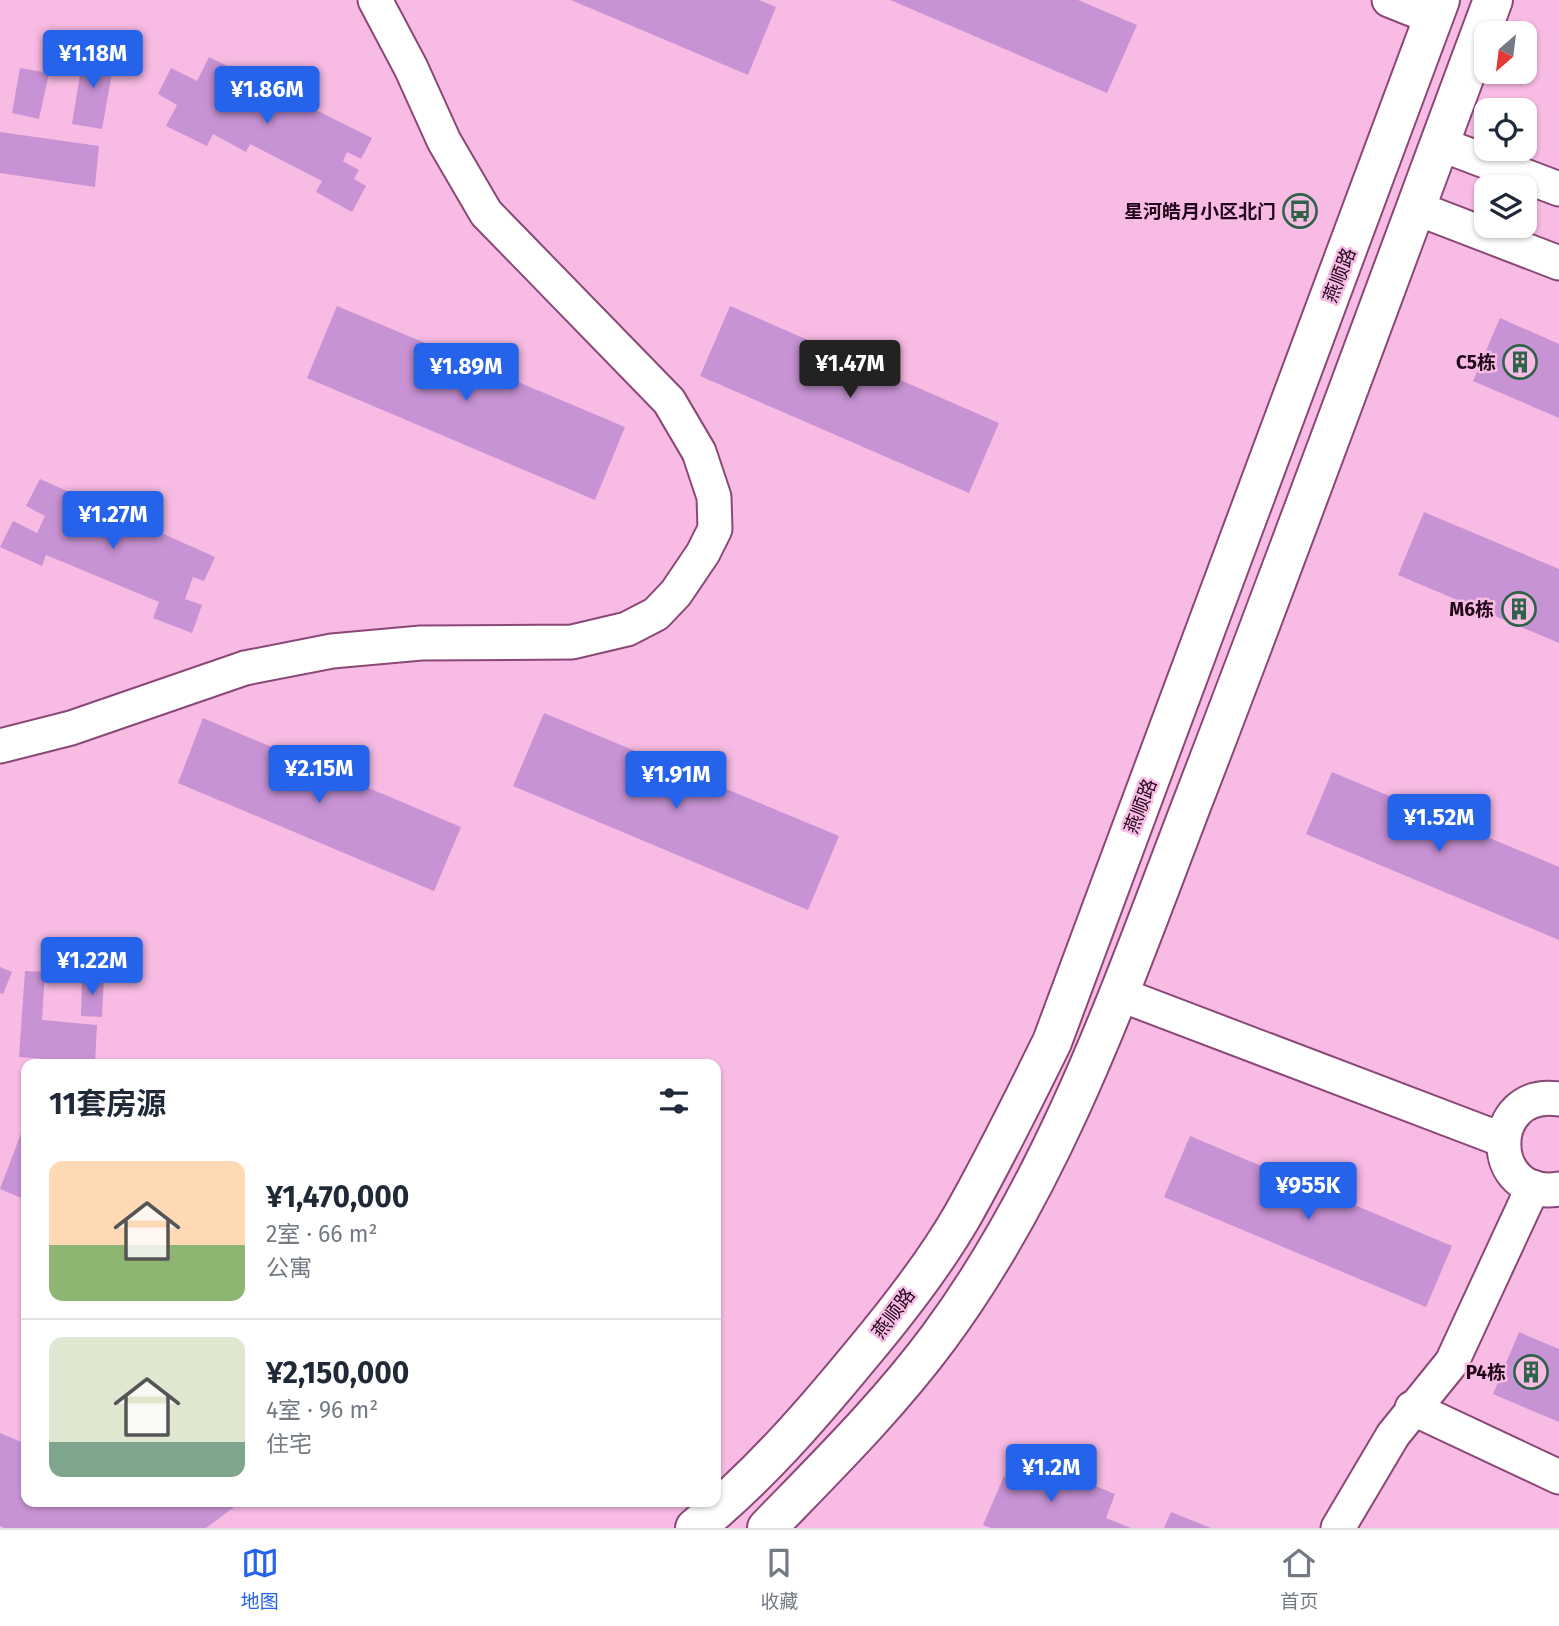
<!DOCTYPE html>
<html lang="zh">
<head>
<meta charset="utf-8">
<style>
	:root { --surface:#fff; --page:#f2f2f3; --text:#1f2937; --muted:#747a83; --line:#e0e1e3; --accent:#2563eb }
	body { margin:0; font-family:"Fira Sans","Noto Sans SC",sans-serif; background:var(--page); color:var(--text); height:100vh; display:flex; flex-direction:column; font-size:26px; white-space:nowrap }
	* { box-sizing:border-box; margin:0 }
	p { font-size:23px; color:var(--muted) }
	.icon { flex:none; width:38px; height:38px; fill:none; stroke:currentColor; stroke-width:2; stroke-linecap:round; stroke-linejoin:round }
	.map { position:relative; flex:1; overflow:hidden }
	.panel { position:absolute; left:21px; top:1059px; width:700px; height:448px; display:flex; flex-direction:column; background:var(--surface); border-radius:14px; box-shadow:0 2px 5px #0004 }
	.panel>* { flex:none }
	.needle { width:46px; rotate:208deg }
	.controls { position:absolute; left:1474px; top:21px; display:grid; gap:14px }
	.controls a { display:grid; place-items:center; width:63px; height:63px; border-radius:14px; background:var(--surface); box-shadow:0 2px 5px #0004; font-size:35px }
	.price { position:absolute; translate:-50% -60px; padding:0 16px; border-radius:7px; background:var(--accent); color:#fff; font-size:23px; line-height:46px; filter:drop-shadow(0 2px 4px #0008) }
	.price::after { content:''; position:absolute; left:50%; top:42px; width:21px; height:16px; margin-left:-10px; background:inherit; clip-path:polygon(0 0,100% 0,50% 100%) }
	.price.active { background:#222; color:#fff }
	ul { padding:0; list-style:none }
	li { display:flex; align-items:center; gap:21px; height:175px; padding:0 28px }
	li+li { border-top:2px solid var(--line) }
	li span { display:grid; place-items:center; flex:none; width:196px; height:140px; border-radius:14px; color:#555 }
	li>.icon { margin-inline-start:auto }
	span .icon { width:84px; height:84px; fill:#fffc; stroke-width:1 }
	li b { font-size:30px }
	h2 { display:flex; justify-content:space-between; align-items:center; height:84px; padding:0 28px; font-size:30px }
	.tab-bar { display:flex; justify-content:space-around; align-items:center; height:98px; border-top:2px solid var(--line); background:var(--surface); font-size:19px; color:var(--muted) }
	.tab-bar a { display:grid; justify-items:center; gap:4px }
	.tab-bar .active { color:var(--accent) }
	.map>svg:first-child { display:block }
	.building { fill:#c893d5 }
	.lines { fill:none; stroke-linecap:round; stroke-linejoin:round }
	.minor-casing { stroke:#8a4877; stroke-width:37 }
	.major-casing { stroke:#8a4877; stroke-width:42 }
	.minor { stroke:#fff; stroke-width:33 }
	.major { stroke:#fff; stroke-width:38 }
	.labels { text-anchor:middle; stroke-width:5; stroke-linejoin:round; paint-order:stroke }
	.poi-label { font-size:19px; font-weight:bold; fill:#21071a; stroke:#f8bbe3; text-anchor:end }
	.street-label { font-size:19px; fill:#21071a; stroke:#f8bbe3 }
</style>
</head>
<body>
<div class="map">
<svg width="1559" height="1528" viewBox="0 0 1559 1528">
	<rect width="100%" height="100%" fill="#f8bbe3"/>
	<g class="building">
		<polygon points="571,0 759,0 776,7 748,75"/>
		<polygon points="890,0 1078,0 1137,25 1107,93"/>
		<polygon points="84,50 115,56 102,129 72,124"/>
		<polygon points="209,57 372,138 361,159 347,152 343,161 359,170 354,179 366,186 352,212 316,192 322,181 250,144 246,152 213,134 207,146 166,126 177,105 158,94 171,68 197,81"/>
		<polygon points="20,68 49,73 39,119 12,113"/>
		<polygon points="0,132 99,146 95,187 0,173"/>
		<polygon points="337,306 625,427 595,500 307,378"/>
		<polygon points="730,306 999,423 969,493 700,376"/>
		<polygon points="1500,318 1559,344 1559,418 1473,381"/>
		<polygon points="40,479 215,557 204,581 193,577 185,599 202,605 192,633 153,618 159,602 46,555 42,566 0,547 13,521 37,533 45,516 26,506"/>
		<polygon points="1424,512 1559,569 1559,643 1398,575"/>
		<polygon points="544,713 839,836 808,910 513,786"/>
		<polygon points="203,718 461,827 434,891 178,783"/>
		<polygon points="1332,772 1559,867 1559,940 1306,834"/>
		<polygon points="0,967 12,972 3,994 0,993"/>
		<polygon points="25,971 45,972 42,1020 97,1025 95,1063 19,1057"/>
		<polygon points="82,977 104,977 102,1017 81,1016"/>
		<polygon points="23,1128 26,1129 26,1200 0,1189"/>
		<polygon points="1190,1136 1452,1246 1426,1307 1164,1197"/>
		<polygon points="1519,1332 1559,1349 1559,1422 1493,1394"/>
		<polygon points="0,1433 26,1444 26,1502 241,1502 206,1528 4,1528 0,1526"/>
		<polygon points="1044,1465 1115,1494 1106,1518 1131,1528 991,1528 983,1525 1004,1476 1035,1488"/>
		<polygon points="1171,1512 1211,1528 1164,1528"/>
	</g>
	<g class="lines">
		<g class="minor-casing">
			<g id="minor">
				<polyline points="1389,0 1434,18"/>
				<polyline points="1440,144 1559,189"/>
				<polyline points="1416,208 1559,263"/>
				<polyline points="0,746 71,728 245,668 332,651 421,643 572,642 627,629 656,614 676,593 703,553 715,529 714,497 699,452 669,401 486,213 444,141 411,68 375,0"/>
				<polyline points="1119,994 1503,1140"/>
				<path d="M1559,1099C1485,1088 1486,1201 1559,1189"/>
				<polyline points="1412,1408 1559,1477"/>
				<polyline points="1338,1528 1393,1435 1452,1362 1533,1187"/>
			</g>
		</g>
		<g class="major-casing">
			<g id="major">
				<path d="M695,1528C757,1478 810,1417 861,1355C897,1312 933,1266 961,1218C994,1160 1023,1101 1052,1042L1440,0"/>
				<path d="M767,1528C826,1467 888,1406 939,1337C1058,1176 1124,980 1195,796C1297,532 1394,265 1493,0"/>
			</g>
		</g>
		<use href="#minor" class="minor"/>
		<use href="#major" class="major"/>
	</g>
	<defs>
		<g id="bus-ring" transform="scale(1.75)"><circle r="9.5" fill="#f8bbe3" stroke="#2f6349" stroke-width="1.5"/><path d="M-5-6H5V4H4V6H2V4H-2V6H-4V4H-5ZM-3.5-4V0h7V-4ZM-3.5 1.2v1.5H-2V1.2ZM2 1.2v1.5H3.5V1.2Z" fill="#2f6349"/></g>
		<g id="building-ring" transform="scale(1.75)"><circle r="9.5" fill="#f8bbe3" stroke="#2f6349" stroke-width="1.5"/><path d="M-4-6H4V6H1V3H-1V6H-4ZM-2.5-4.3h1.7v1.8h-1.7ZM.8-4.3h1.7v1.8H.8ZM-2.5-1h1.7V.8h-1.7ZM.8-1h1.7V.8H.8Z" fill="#2f6349"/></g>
	</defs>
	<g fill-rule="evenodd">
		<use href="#bus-ring" x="1300" y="211"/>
		<use href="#building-ring" x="1520" y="362"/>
		<use href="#building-ring" x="1519" y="609"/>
		<use href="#building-ring" x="1531" y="1372"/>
	</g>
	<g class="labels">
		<g class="poi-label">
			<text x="1276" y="218">星河皓月小区北门</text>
			<text x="1496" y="369">C5栋</text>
			<text x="1494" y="616">M6栋</text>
			<text x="1506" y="1379">P4栋</text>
		</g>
		<g class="street-label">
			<text transform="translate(1339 275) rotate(-69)" y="7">燕顺路</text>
			<text transform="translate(1140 806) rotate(-69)" y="7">燕顺路</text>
			<text transform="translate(893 1313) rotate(-53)" y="7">燕顺路</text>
		</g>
	</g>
</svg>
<div class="controls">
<a><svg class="needle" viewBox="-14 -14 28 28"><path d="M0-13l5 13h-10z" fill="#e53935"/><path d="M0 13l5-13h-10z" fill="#747a83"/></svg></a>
<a><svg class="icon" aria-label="locate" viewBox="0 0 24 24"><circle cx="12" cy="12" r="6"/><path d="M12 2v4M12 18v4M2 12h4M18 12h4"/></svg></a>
<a><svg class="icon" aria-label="layers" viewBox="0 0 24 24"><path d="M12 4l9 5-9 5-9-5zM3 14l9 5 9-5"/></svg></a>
</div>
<b class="price" style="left:93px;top:90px">¥1.18M</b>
<b class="price" style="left:267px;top:126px">¥1.86M</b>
<b class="price active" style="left:850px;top:400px">¥1.47M</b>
<b class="price" style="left:466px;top:403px">¥1.89M</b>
<b class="price" style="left:113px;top:551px">¥1.27M</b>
<b class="price" style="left:319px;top:805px">¥2.15M</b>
<b class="price" style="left:676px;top:811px">¥1.91M</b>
<b class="price" style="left:1439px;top:854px">¥1.52M</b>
<b class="price" style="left:92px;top:997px">¥1.22M</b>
<b class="price" style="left:1308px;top:1222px">¥955K</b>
<b class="price" style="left:1051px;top:1504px">¥1.2M</b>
<section class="panel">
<h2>11套房源<svg class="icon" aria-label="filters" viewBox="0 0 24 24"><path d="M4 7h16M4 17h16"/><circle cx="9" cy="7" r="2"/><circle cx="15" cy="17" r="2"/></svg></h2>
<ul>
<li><span style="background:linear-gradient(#ffd9b3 60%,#8fb573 0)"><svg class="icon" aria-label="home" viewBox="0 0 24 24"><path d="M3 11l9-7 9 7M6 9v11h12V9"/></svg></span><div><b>¥1,470,000</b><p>2室 · 66 m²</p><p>公寓</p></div></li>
<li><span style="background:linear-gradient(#dfe7d0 75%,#7fa58c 0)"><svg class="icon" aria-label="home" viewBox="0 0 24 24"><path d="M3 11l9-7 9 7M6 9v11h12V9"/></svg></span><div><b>¥2,150,000</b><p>4室 · 96 m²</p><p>住宅</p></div></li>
</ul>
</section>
</div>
<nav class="tab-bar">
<a class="active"><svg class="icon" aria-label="map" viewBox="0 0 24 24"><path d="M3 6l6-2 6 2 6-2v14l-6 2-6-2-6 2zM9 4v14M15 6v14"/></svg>地图</a>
<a><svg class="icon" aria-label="saved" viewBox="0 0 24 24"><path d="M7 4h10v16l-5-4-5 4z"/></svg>收藏</a>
<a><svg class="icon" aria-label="home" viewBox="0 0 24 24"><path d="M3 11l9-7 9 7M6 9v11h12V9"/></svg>首页</a>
</nav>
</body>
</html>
